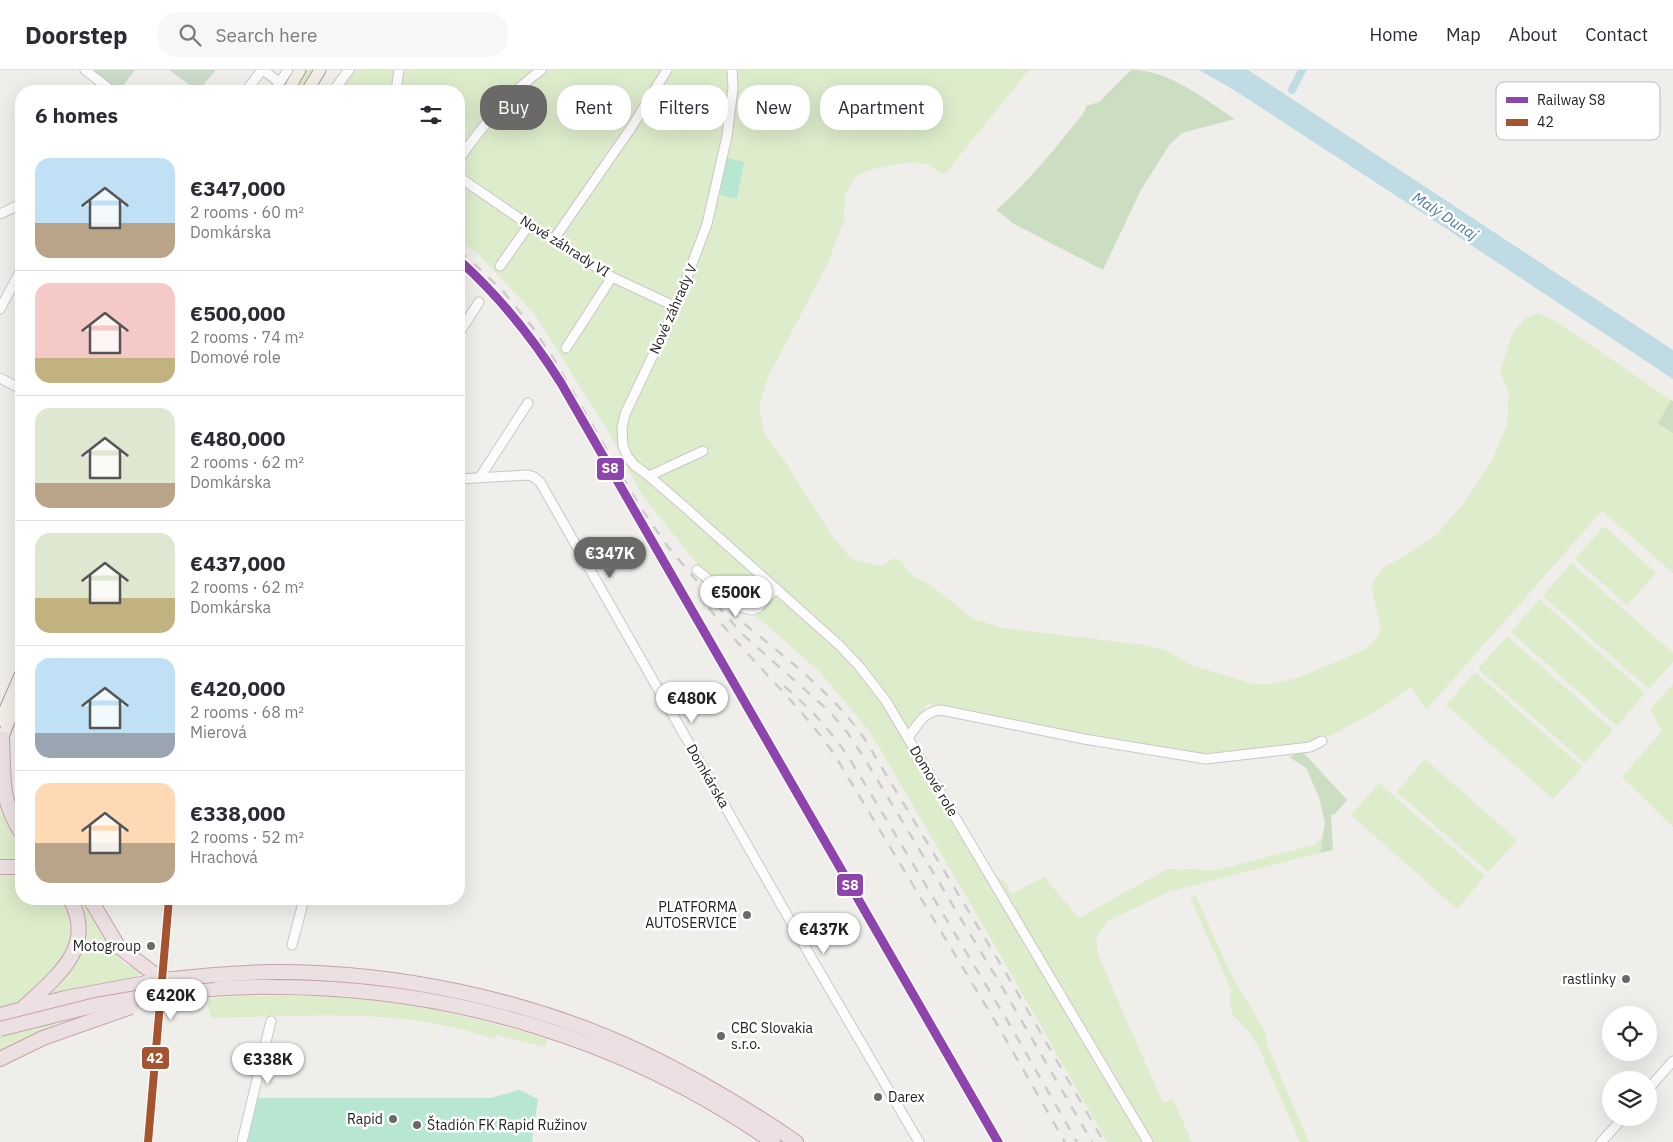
<!DOCTYPE html>
<html lang="en">
<head>
<meta charset="utf-8">
<style>
	:root { --surface:#fff; --page:#f7f7f7; --text:#2b2b33; --muted:#7c7c81; --line:#e1e1e2; --accent:#6a6968 }
	body { margin:0; font-family:"IBM Plex Sans",sans-serif; background:var(--page); color:var(--text); height:100vh; display:flex; flex-direction:column; font-size:19px; white-space:nowrap }
	* { box-sizing:border-box; margin:0 }
	p { font-size:16px; color:var(--muted) }
	.icon { flex:none; width:28px; height:28px; fill:none; stroke:currentColor; stroke-width:2; stroke-linecap:round; stroke-linejoin:round }
	.map { position:relative; flex:1; overflow:hidden }
	.details { position:absolute; left:15px; top:15px; width:450px; height:820px; display:flex; flex-direction:column; background:var(--surface); border-radius:20px; box-shadow:0 5px 20px #0002 }
	.details>* { flex:none }
	.guide { position:absolute; left:480px; top:15px; width:475px; height:45px; display:flex; gap:10px }
	.tools { position:absolute; left:1602px; top:936px; display:grid; gap:10px }
	.tools a { display:grid; place-items:center; width:55px; height:55px; border-radius:50%; background:var(--surface); box-shadow:0 5px 20px #0002; font-size:25px }
	.price { position:absolute; translate:-50% -42px; padding:0 11px; border-radius:18px; background:#fff; color:#222; font-size:16px; line-height:32px; filter:drop-shadow(0 1px 2px #0008) }
	.price::after { content:''; position:absolute; left:50%; top:30px; width:15px; height:11px; margin-left:-8px; background:inherit; clip-path:polygon(0 0,100% 0,50% 100%) }
	.price.on { background:var(--accent); color:#fff }
	ul { padding:0; list-style:none }
	li { display:flex; align-items:center; gap:15px; height:125px; padding:0 20px }
	li+li { border-top:1px solid var(--line) }
	li span { display:grid; place-items:center; flex:none; width:140px; height:100px; border-radius:15px; color:#555 }
	li>.icon { margin-inline-start:auto }
	span .icon { width:60px; height:60px; fill:#fffc; stroke-width:1 }
	li b { font-size:21px }
	h2 { display:flex; justify-content:space-between; align-items:center; height:60px; padding:0 20px; font-size:21px }
	.tag { padding:0 18px; border-radius:20px; background:var(--surface); box-shadow:0 5px 20px #0002; font-size:18px; line-height:45px }
	.tag.on { background:var(--accent); color:#fff }
	header { display:flex; align-items:center; gap:30px; box-sizing:border-box; height:70px; padding:0 25px; background:var(--surface); border-bottom:1px solid var(--line) }
	header strong { font-size:24px }
	nav { display:flex; gap:28px; margin-inline-start:auto; font-size:18px }
	.search { width:350px; height:45px; background:var(--page); display:flex; align-items:center; gap:12px; box-sizing:border-box; padding:0 18px; border-radius:20px; color:var(--muted); font-size:19px }
	.map>svg:first-child { display:block }
	.grass { fill:#ddeccb }
	.forest { fill:#cbdec1 }
	.cemetery { fill:#cadbca }
	.pitch { fill:#b7e6d2 }
	.water { fill:#bfdbe3 }
	.lines { fill:none; stroke-linecap:round; stroke-linejoin:round }
	.canal { stroke:#bfdbe3; stroke-width:8 }
	.minor-casing { stroke:#c9c8c7; stroke-width:11 }
	.major-casing { stroke:#a79c86; stroke-width:13 }
	.highway-casing { stroke:#c5a2ac; stroke-width:16 }
	.minor { stroke:#fdfcfc; stroke-width:9 }
	.major { stroke:#f3ede7; stroke-width:11 }
	.highway { stroke:#ece0e2; stroke-width:14 }
	.rail { stroke:#ccc; stroke-width:2.5; stroke-dasharray:10 10; stroke-linecap:butt }
	.highway-bridge-casing { stroke:#c5a2ac; stroke-width:16; stroke-linecap:butt }
	.highway-bridge { stroke:#ece0e2; stroke-width:14 }
	.bus-1-casing { stroke:#fff; stroke-width:11 }
	.bus-1 { stroke:#a65430; stroke-width:8 }
	.rail-1-casing { stroke:#fff; stroke-width:12 }
	.rail-1 { stroke:#8e44ad; stroke-width:9 }
	.poi-dot { fill:#6a6968; stroke:#fff; stroke-width:2 }
	.labels { text-anchor:middle; stroke-width:5; stroke-linejoin:round; paint-order:stroke }
	.street-label { font-size:14px; fill:#222; stroke:#fff }
	.poi-label { font-size:14px; fill:#222; stroke:#fff; text-anchor:end }
	.water-label { font-size:15px; font-style:italic; fill:#4a7aab; stroke:#fff }
	.key { fill:#fff; stroke:#bdbdbd; stroke-width:1 }
	.key-label { font-size:14px; fill:#222 }
	.line-badge { stroke:#fff; stroke-width:2 }
	.badge-label { font-size:14px; text-anchor:middle; font-weight:bold; fill:#fff }
</style>
</head>
<body>
<header>
<strong>Doorstep</strong>
<div class="search"><svg class="icon" aria-label="search" viewBox="0 0 24 24"><circle cx="10" cy="10" r="6"/><path d="M15 15l6 6"/></svg>Search here</div>
<nav><a>Home</a><a>Map</a><a>About</a><a>Contact</a></nav>
</header>
<div class="map">
<svg width="1673" height="1072" viewBox="0 0 1673 1072">
	<rect width="100%" height="100%" fill="#f0eeeb"/>
	<g class="grass">
		<polygon points="305,0 312,0 301,21 296,21"/>
		<polygon points="353,0 1029,0 944,105 926,94 910,92 869,100 855,107 845,124 844,150 827,195 768,307 759,336 764,363 784,390 834,469 852,489 881,496 895,488 903,492 906,499 916,508 929,514 974,549 1003,558 1145,575 1165,580 1191,595 1253,614 1272,614 1300,607 1364,580 1377,568 1381,559 1371,515 1383,498 1416,479 1437,464 1466,430 1492,390 1507,355 1509,323 1500,302 1512,264 1525,248 1538,243 1555,251 1671,330 1658,354 1673,363 1673,503 1602,441 1426,640 1411,617 1380,639 1334,664 1306,675 1207,685 1020,654 928,634 903,665 1144,1072 1107,1072 998,881 870,662 820,602 698,495 642,425 611,366 534,243 477,183 459,171 459,21 337,21"/>
		<polygon points="1604,456 1656,503 1627,535 1575,489"/>
		<polygon points="1571,493 1673,583 1673,592 1649,619 1543,526"/>
		<polygon points="1539,529 1645,623 1617,656 1511,562"/>
		<polygon points="1507,566 1613,660 1585,693 1478,599"/>
		<polygon points="1475,602 1582,697 1553,729 1446,635"/>
		<polygon points="1673,614 1673,757 1622,707 1662,661 1650,639"/>
		<polygon points="1425,689 1517,770 1488,802 1397,722"/>
		<polygon points="1379,713 1485,806 1457,839 1351,745"/>
		<polygon points="0,736 8,755 21,770 21,829 84,829 89,835 98,857 123,893 142,903 54,955 0,982"/>
		<polygon points="1323,767 1320,783 1168,822 1108,851 1096,867 1098,885 1163,1033 1173,1029 1192,1072 1153,1072 995,804 1007,814 1011,824 1044,807 1079,848 1167,799 1217,800 1314,775"/>
		<polygon points="1196,826 1230,902 1265,962 1268,977 1309,1072 1300,1072 1258,976 1248,961 1232,944 1230,932 1231,920 1190,827"/>
		<path d="M235,926C269,926 303,925 338,927C409,931 479,948 547,969L545,977L496,965L494,969C403,937 306,946 211,948L206,929Z"/>
	</g>
	<g class="forest">
		<path d="M1131,0C1170,0 1204,29 1235,49L1182,63L1170,74L1142,118L1103,200L1014,154L996,140C1030,111 1057,76 1085,41L1086,36L1099,32Z"/>
		<polygon points="1671,330 1673,331 1673,363 1658,354"/>
		<polygon points="1302,681 1347,730 1334,745 1331,744 1333,780 1320,783 1325,752 1319,727 1306,698 1289,687"/>
	</g>
	<g class="cemetery">
		<polygon points="92,0 135,0 119,21"/>
		<polygon points="169,0 216,0 198,21"/>
	</g>
	<g class="pitch">
		<polygon points="727,88 744,92 737,129 720,125"/>
		<polygon points="519,1020 538,1029 532,1072 245,1072 256,1028 490,1028"/>
	</g>
	<polygon class="water" points="1199,0 1248,0 1673,280 1673,309 1421,142 1234,20"/>
	<g class="lines">
		<polyline class="canal" points="1292,20 1302,0"/>
		<g class="minor-casing">
			<g id="minor">
				<polyline points="85,0 112,21"/>
				<polyline points="263,0 279,12"/>
				<polyline points="732,0 733,18 727,66 707,154 676,237 625,344 622,358 623,376 627,386 634,395 649,406 687,439 839,575 859,596 886,631 1148,1072"/>
				<polyline points="246,21 262,0"/>
				<polyline points="274,21 288,0"/>
				<polyline points="333,21 349,0"/>
				<polyline points="396,21 399,0"/>
				<path d="M459,89C482,56 509,24 541,0"/>
				<polyline points="459,107 529,155 612,207 676,237"/>
				<polyline points="0,144 21,134"/>
				<polyline points="554,169 631,58 667,0"/>
				<polyline points="500,196 529,155"/>
				<polyline points="0,239 21,200"/>
				<polyline points="459,263 479,232"/>
				<polyline points="566,278 612,207"/>
				<polyline points="0,308 21,319"/>
				<polyline points="649,406 703,381"/>
				<polyline points="480,407 528,333"/>
				<polyline points="459,409 528,405 534,407 540,412 811,887 919,1072"/>
				<polyline points="697,500 743,538 752,540 759,537 776,518"/>
				<path d="M908,668C918,654 923,642 941,640L1084,669L1206,689L1310,677L1322,671"/>
				<polyline points="292,875 304,829"/>
				<polyline points="1649,1018 1673,991"/>
				<polyline points="148,1072 169,829"/>
				<polyline points="242,1072 271,951"/>
				<polyline points="1601,1072 1623,1048"/>
			</g>
		</g>
		<g class="major-casing">
			<g id="major">
				<polyline points="288,21 300,0"/>
				<polyline points="307,21 320,0"/>
				<polyline points="0,651 21,603"/>
				<polyline points="0,674 21,622"/>
			</g>
		</g>
		<g class="highway-casing">
			<g id="highway">
				<path d="M2,668C4,704 0,731 21,762"/>
				<polyline points="0,797 21,797"/>
				<polyline points="90,829 118,876 162,910"/>
				<path d="M214,905C233,904 252,902 271,902C394,901 528,929 639,981C694,1007 746,1038 796,1072"/>
				<path d="M161,924C199,920 237,916 275,917C451,917 628,970 773,1072"/>
				<path d="M24,937C56,907 97,877 70,829"/>
				<polyline points="0,945 65,928 162,910"/>
				<polyline points="0,989 43,968"/>
			</g>
		</g>
		<use href="#minor" class="minor"/>
		<use href="#major" class="major"/>
		<use href="#highway" class="highway"/>
		<g class="rail">
			<polyline points="459,180 502,220 533,258 555,291 640,437 668,477 741,563 830,642 847,662 863,686 1002,917 1092,1072"/>
			<path d="M709,538C748,589 798,632 834,684L998,956L1065,1072"/>
			<path d="M729,541C776,581 828,617 864,668L1010,910L1104,1072"/>
			<path d="M784,616C811,639 832,662 851,691L1007,950L1077,1072"/>
		</g>
		<g class="highway-bridge-casing">
			<g id="highway-bridge">
				<polyline points="162,910 214,905"/>
				<polyline points="0,959 96,935 161,924"/>
				<polyline points="43,968 131,937"/>
			</g>
		</g>
		<use href="#highway-bridge" class="highway-bridge"/>
		<g class="bus-1-casing">
			<polyline id="bus-1" points="148,1072 169,829"/>
		</g>
		<use href="#bus-1" class="bus-1"/>
		<g class="rail-1-casing">
			<path id="rail-1" d="M459,190C499,226 532,267 561,313L998,1072"/>
		</g>
		<use href="#rail-1" class="rail-1"/>
	</g>
	<g class="poi-dot">
		<circle cx="747" cy="845" r="5"/>
		<circle cx="151" cy="876" r="5"/>
		<circle cx="1626" cy="909" r="5"/>
		<circle cx="721" cy="966" r="5"/>
		<circle cx="878" cy="1027" r="5"/>
		<circle cx="393" cy="1049" r="5"/>
		<circle cx="417" cy="1055" r="5"/>
	</g>
	<g class="labels">
		<g class="street-label">
			<text transform="translate(565 176) rotate(32)" y="5">Nové záhrady VI</text>
			<text transform="translate(673 239) rotate(-66)" y="5">Nové záhrady V</text>
			<text transform="translate(708 706) rotate(60)" y="5">Domkárska</text>
			<text transform="translate(934 711) rotate(59)" y="5">Domové role</text>
		</g>
		<g class="poi-label">
			<text x="737" y="842">PLATFORMA<tspan x="737" dy="16">AUTOSERVICE</tspan></text>
			<text x="141" y="881">Motogroup</text>
			<text x="1616" y="914">rastlinky</text>
			<text x="731" y="963" text-anchor="start">CBC Slovakia<tspan x="731" dy="16">s.r.o.</tspan></text>
			<text x="888" y="1032" text-anchor="start">Darex</text>
			<text x="383" y="1054">Rapid</text>
			<text x="427" y="1060" text-anchor="start">Štadión FK Rapid Ružinov</text>
		</g>
		<g class="water-label">
			<text transform="translate(1445 146) rotate(33)" y="5">Malý Dunaj</text>
		</g>
	</g>
	<rect x="1496" y="12" width="164" height="58" rx="8" class="key"/>
	<rect x="1506" y="27" width="22" height="6" fill="#8e44ad"/>
	<rect x="1506" y="49" width="22" height="7" fill="#a65430"/>
	<g class="key-label">
		<text x="1537" y="35">Railway S8</text>
		<text x="1537" y="57">42</text>
	</g>
	<g class="line-badge">
		<rect x="596" y="387" width="29" height="24" rx="5" fill="#8e44ad"/>
		<rect x="836" y="803" width="28" height="24" rx="5" fill="#8e44ad"/>
		<rect x="141" y="976" width="29" height="24" rx="5" fill="#a65430"/>
	</g>
	<g class="badge-label">
		<text x="610" y="403">S8</text>
		<text x="850" y="820">S8</text>
		<text x="155" y="993">42</text>
	</g>
</svg>
<div class="tools">
<a><svg class="icon" aria-label="locate" viewBox="0 0 24 24"><circle cx="12" cy="12" r="6"/><path d="M12 2v4M12 18v4M2 12h4M18 12h4"/></svg></a>
<a><svg class="icon" aria-label="layers" viewBox="0 0 24 24"><path d="M12 4l9 5-9 5-9-5zM3 14l9 5 9-5"/></svg></a>
</div>
<b class="price on" style="left:610px;top:509px">€347K</b>
<b class="price" style="left:736px;top:548px">€500K</b>
<b class="price" style="left:692px;top:654px">€480K</b>
<b class="price" style="left:824px;top:885px">€437K</b>
<b class="price" style="left:171px;top:951px">€420K</b>
<b class="price" style="left:268px;top:1015px">€338K</b>
<div class="guide">
<a class="tag on">Buy</a>
<a class="tag">Rent</a>
<a class="tag">Filters</a>
<a class="tag">New</a>
<a class="tag">Apartment</a>
</div>
<section class="details">
<h2>6 homes<svg class="icon" aria-label="filters" viewBox="0 0 24 24"><path d="M4 7h16M4 17h16"/><circle cx="9" cy="7" r="2"/><circle cx="15" cy="17" r="2"/></svg></h2>
<ul>
<li><span style="background:linear-gradient(#bfe0f5 65%,#b9a48a 0)"><svg class="icon" aria-label="home" viewBox="0 0 24 24"><path d="M3 11l9-7 9 7M6 9v11h12V9"/></svg></span><div><b>€347,000</b><p>2 rooms · 60 m²</p><p>Domkárska</p></div></li>
<li><span style="background:linear-gradient(#f6c9c9 75%,#c2b280 0)"><svg class="icon" aria-label="home" viewBox="0 0 24 24"><path d="M3 11l9-7 9 7M6 9v11h12V9"/></svg></span><div><b>€500,000</b><p>2 rooms · 74 m²</p><p>Domové role</p></div></li>
<li><span style="background:linear-gradient(#dfe7d0 75%,#b9a48a 0)"><svg class="icon" aria-label="home" viewBox="0 0 24 24"><path d="M3 11l9-7 9 7M6 9v11h12V9"/></svg></span><div><b>€480,000</b><p>2 rooms · 62 m²</p><p>Domkárska</p></div></li>
<li><span style="background:linear-gradient(#dfe7d0 65%,#c2b280 0)"><svg class="icon" aria-label="home" viewBox="0 0 24 24"><path d="M3 11l9-7 9 7M6 9v11h12V9"/></svg></span><div><b>€437,000</b><p>2 rooms · 62 m²</p><p>Domkárska</p></div></li>
<li><span style="background:linear-gradient(#bfe0f5 75%,#9aa5b1 0)"><svg class="icon" aria-label="home" viewBox="0 0 24 24"><path d="M3 11l9-7 9 7M6 9v11h12V9"/></svg></span><div><b>€420,000</b><p>2 rooms · 68 m²</p><p>Mierová</p></div></li>
<li><span style="background:linear-gradient(#ffd9b3 60%,#b9a48a 0)"><svg class="icon" aria-label="home" viewBox="0 0 24 24"><path d="M3 11l9-7 9 7M6 9v11h12V9"/></svg></span><div><b>€338,000</b><p>2 rooms · 52 m²</p><p>Hrachová</p></div></li>
</ul>
</section>
</div>
</body>
</html>
